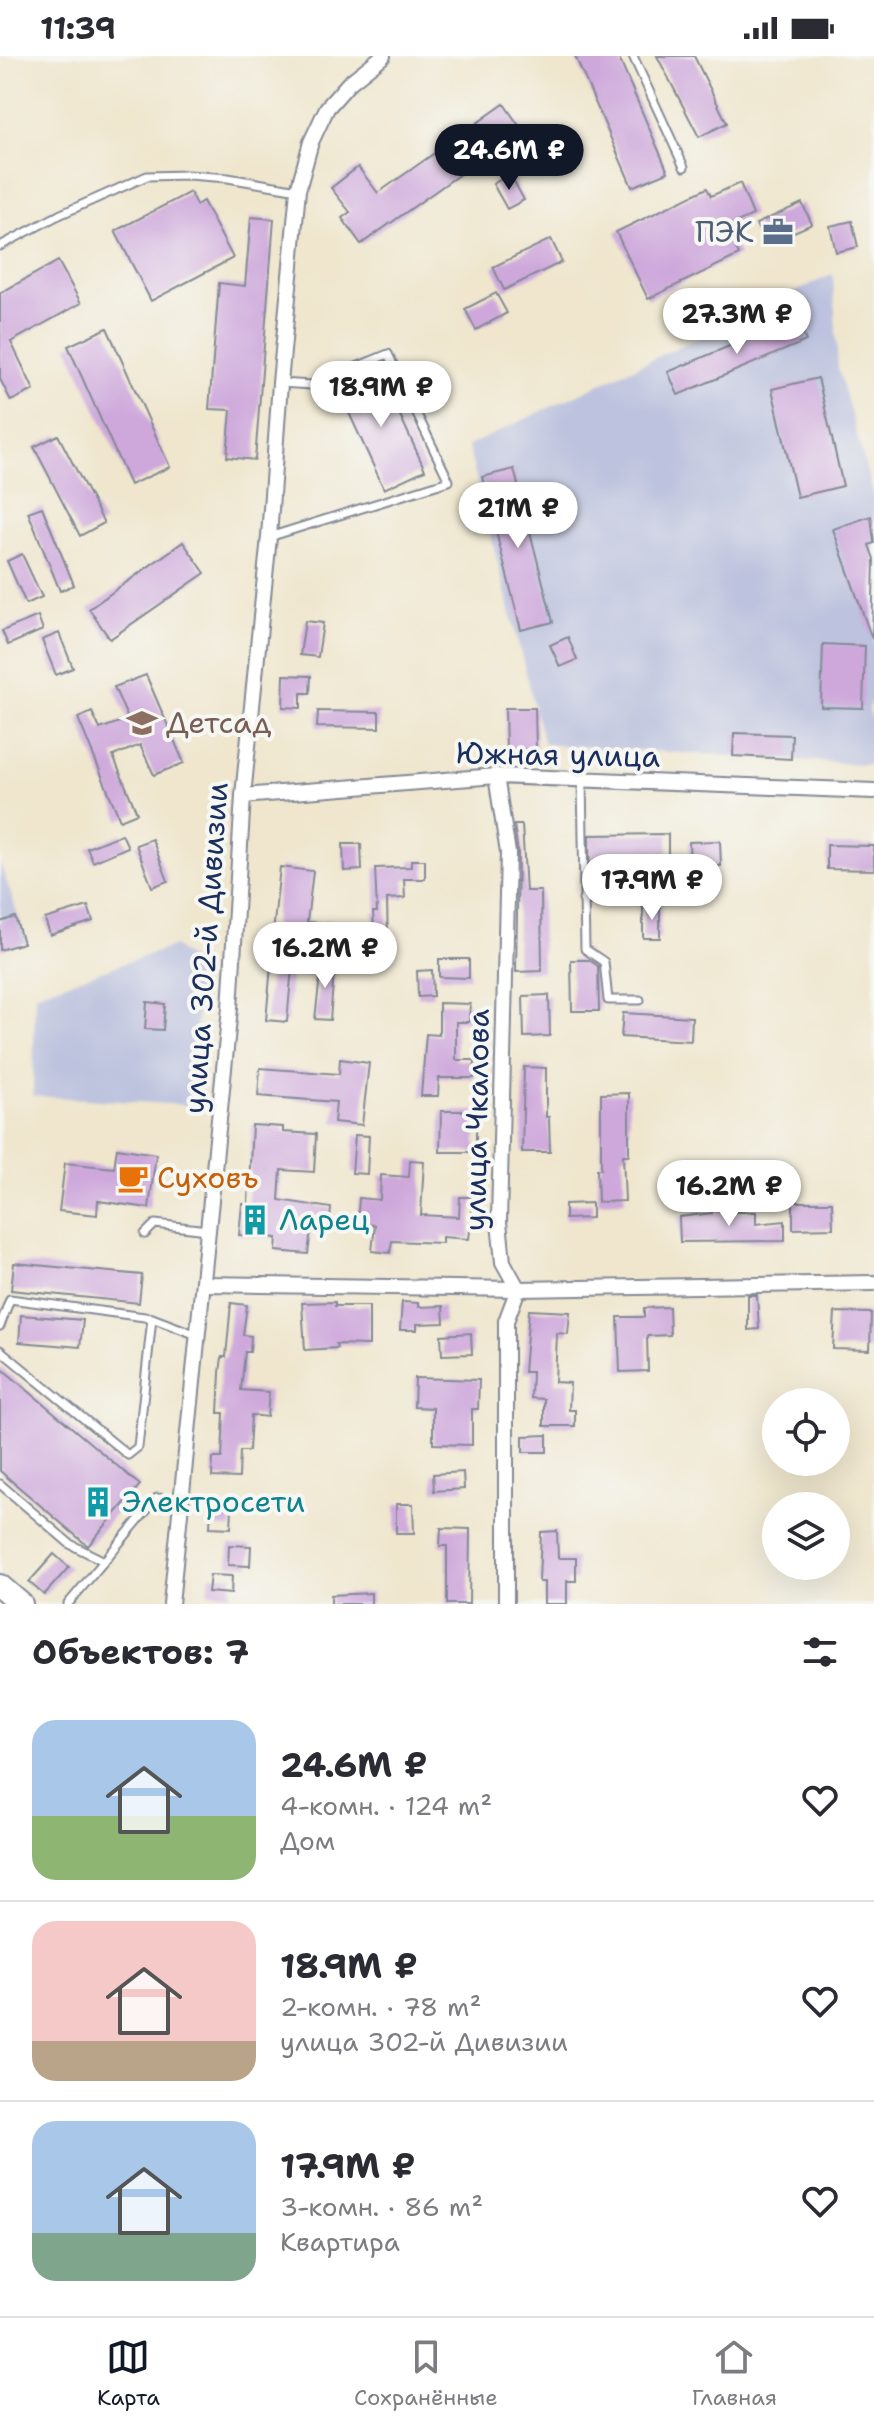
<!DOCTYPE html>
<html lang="ru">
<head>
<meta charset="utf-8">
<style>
	:root { --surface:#fff; --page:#f2f2f3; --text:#2b2b33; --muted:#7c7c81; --line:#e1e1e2; --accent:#111827 }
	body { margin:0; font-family:"Shantell Sans",sans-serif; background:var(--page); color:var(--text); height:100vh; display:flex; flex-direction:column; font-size:30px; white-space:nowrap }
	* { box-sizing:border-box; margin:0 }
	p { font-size:26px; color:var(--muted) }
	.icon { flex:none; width:44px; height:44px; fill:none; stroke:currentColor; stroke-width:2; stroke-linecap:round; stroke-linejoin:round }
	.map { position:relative; height:1548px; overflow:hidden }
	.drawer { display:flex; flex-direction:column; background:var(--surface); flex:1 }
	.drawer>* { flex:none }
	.controls { position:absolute; left:762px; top:1332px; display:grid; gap:16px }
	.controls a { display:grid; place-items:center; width:88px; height:88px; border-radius:50%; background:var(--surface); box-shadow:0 8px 32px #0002; font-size:40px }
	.price { position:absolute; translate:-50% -68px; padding:0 18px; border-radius:28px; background:#fff; color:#222; font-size:26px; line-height:52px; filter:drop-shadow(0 2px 4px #0008) }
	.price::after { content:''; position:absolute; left:50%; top:48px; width:24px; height:18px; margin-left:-12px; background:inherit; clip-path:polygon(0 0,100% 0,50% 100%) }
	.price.current { background:var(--accent); color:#fff }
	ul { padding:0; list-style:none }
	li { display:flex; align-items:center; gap:24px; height:200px; padding:0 32px }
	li+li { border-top:2px solid var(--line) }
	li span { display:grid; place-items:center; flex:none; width:224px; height:160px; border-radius:24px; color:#555 }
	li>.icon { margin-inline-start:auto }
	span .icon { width:96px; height:96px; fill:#fffc; stroke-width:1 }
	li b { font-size:34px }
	h2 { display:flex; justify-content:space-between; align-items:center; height:96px; padding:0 32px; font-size:34px }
	.status { display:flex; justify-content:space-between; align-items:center; height:56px; padding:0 40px; background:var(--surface); direction:ltr }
	.status svg { height:22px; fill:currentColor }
	.tabs { display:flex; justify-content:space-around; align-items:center; height:112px; border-top:2px solid var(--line); background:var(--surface); font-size:22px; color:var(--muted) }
	.tabs a { display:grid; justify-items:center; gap:4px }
	.tabs .current { color:var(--accent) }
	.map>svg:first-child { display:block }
	.industrial { fill:#bdc3de }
	.building { fill:#cea8db }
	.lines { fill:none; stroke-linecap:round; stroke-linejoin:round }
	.service-casing { stroke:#858a96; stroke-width:11 }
	.minor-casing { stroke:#858a96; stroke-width:18 }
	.primary-casing { stroke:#858a96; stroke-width:26 }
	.service { stroke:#fff; stroke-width:7 }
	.minor { stroke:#fff; stroke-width:14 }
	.primary { stroke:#fff; stroke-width:22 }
	.labels { text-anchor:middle; stroke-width:8; stroke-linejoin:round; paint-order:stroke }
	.service-label { font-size:30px; fill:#4e5e75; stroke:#f6f6f2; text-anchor:end }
	.education-label { font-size:30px; fill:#785e54; stroke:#f6f6f2; text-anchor:start }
	.street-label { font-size:30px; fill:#1b2f5e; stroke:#f6f6f2 }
	.food-label { font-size:30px; fill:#c56008; stroke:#f6f6f2; text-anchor:start }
	.culture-label { font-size:30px; fill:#0d838f; stroke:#f6f6f2; text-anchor:start }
</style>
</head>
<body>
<div class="status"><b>11:39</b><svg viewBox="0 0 49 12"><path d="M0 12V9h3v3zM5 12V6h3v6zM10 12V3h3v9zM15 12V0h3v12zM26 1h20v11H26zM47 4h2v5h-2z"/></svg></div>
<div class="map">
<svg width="874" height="1548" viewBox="0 0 874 1548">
	<rect width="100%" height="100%" fill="#f6f6f2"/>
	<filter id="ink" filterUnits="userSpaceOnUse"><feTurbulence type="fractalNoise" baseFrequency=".0125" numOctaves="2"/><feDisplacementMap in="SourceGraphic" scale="16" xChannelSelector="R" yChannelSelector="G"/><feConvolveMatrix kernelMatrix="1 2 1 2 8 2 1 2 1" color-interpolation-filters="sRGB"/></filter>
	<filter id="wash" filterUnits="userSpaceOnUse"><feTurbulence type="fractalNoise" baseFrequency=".006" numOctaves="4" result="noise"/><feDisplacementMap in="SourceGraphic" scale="32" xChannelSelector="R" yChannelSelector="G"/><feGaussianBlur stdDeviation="1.8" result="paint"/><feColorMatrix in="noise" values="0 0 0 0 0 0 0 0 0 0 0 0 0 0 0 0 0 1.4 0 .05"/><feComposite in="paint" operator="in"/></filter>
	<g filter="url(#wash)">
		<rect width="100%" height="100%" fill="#efe6cd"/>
		<g class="industrial">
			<polygon points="833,218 838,312 874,441 874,639 868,652 874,668 874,709 544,688 468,390"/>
			<polygon points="0,806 27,886 0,894"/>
			<polygon points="174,890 202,914 187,1049 33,1040 35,938"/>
		</g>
		<g id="blocks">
			<g class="building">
				<polygon points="575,0 618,0 668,116 632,131"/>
				<polygon points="657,0 694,0 727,67 699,81"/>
				<polygon points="504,48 522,74 361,188 342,162 350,156 331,132 358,111 378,137"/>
				<polygon points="510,118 524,144 507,153 493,128"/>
				<polygon points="740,127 753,159 726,171 739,199 648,243 616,176 707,132 711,140"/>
				<polygon points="190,136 196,149 203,145 233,202 151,245 115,175"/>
				<polygon points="802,147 812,168 765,189 756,168"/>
				<polygon points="251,161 274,163 255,404 227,401 231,354 209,353 219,227 245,230"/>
				<polygon points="852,165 858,191 836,196 830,170"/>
				<polygon points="551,183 562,206 504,234 493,211"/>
				<polygon points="58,205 81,247 11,286 34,334 11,345 0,323 0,237"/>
				<polygon points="496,237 507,257 476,274 465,253"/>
				<polygon points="796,262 806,285 678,339 668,316"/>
				<polygon points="107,272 170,411 130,429 68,290"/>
				<polygon points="379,313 425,414 384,433 338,333"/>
				<polygon points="818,322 843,430 797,441 772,333"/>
				<polygon points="58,379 104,467 80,480 34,391"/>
				<polygon points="514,413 553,566 521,574 482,421"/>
				<polygon points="42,451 74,529 60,535 28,456"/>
				<polygon points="871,460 874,487 869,489 874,503 872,583 833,473"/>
				<polygon points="183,486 205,517 110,583 89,553"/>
				<polygon points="22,498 42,541 26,548 7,505"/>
				<polygon points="38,560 43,574 8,589 2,575"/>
				<polygon points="305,565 323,567 318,601 300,599"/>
				<polygon points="59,577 73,612 56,619 42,584"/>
				<polygon points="568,581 577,604 560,611 550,589"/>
				<polygon points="823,588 865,590 863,652 821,651"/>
				<polygon points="146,619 184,707 154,719 140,689 113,700 137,757 120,764 78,662 92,656 100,673 128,663 114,631"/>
				<polygon points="284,619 311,620 310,637 301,637 301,652 283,651"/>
				<polygon points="505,652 535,652 536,693 506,694"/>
				<polygon points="318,655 379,656 379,672 317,671"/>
				<polygon points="734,677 792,679 791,703 733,700"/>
				<polygon points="514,769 522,769 526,835 541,835 542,915 516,916 518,797"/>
				<polygon points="122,778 128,791 93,806 87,792"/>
				<polygon points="668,778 668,834 590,835 589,779"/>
				<polygon points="152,783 168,825 152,831 136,789"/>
				<polygon points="720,785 721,810 690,810 689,786"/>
				<polygon points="343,788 361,788 362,814 344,815"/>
				<polygon points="827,789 874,790 874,814 827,813"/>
				<polygon points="411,804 425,804 425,823 404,823 405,842 387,843 388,889 375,889 373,856 377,856 375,812 411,811"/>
				<polygon points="280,811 313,815 307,866 339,868 338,884 273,877"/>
				<rect x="643" y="849" width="17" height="33"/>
				<polygon points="88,850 93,865 50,879 45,863"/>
				<polygon points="15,861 23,887 0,894 0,866"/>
				<polygon points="272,899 293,900 287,966 266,964"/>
				<polygon points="322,903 335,904 330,964 315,963"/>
				<polygon points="439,903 469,903 469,922 439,921"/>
				<polygon points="571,904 589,904 598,910 599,955 572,955"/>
				<polygon points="432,914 433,940 418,941 417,915"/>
				<polygon points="549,939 550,980 524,981 523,940"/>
				<polygon points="147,946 165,948 163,974 145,973"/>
				<polygon points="439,947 470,948 469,966 456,966 456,1004 475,1004 474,1022 439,1022 438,1040 421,1040 426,978 439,979"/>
				<polygon points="623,957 692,961 691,985 621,981"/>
				<polygon points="340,1003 369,1007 362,1069 334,1066 336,1046 258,1040 260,1012 339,1018"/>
				<polygon points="524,1011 546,1012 546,1061 549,1061 550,1096 522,1096"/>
				<polygon points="629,1037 629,1099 623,1099 625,1145 598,1146 597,1113 601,1113 601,1038"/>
				<polygon points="441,1055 476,1055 476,1096 440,1096"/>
				<polygon points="252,1069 283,1071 283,1076 316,1078 314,1116 281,1114 279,1144 331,1152 329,1175 311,1173 308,1198 276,1195 277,1182 239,1179 242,1148 248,1148"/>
				<polygon points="355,1079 369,1080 367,1118 352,1117"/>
				<polygon points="117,1092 156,1098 149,1152 98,1145 97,1159 59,1155 65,1107 114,1112"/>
				<polygon points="410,1104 424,1105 421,1159 459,1161 460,1141 474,1141 469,1183 442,1181 442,1187 392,1185 390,1197 372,1195 375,1169 357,1168 359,1142 380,1144 381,1119 409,1121"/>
				<polygon points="793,1146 832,1146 833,1172 793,1173"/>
				<polygon points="592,1147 592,1162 565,1163 565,1148"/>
				<polygon points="725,1153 725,1156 756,1156 756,1168 785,1165 785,1185 680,1186 679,1161 712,1157 712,1155"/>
				<polygon points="14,1207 142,1219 139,1247 11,1234"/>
				<polygon points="748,1239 757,1239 759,1273 748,1274"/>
				<polygon points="335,1246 335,1250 369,1250 369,1289 336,1288 337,1292 305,1294 302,1247"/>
				<polygon points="402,1246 418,1247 418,1251 443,1250 444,1267 417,1268 417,1274 400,1274"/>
				<polygon points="231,1247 247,1249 243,1279 251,1280 250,1296 245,1296 241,1334 269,1336 267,1361 251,1359 249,1395 240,1395 239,1422 212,1421 213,1402 222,1402 224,1357 218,1357 220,1317 222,1301 226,1301"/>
				<polygon points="669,1251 670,1279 647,1280 648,1315 620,1316 618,1261 644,1261 644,1252"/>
				<polygon points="529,1254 570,1256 568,1278 557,1277 555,1326 570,1327 569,1354 575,1354 575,1370 544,1370 544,1343 531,1342 532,1316 524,1316"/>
				<polygon points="835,1256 871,1257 870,1294 833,1293"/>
				<polygon points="21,1259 83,1264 80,1291 19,1286"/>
				<polygon points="471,1277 472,1298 442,1299 441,1279"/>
				<polygon points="0,1311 140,1429 88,1490 0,1415"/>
				<polygon points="415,1322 479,1324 478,1353 472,1353 472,1389 433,1388 433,1352 414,1351"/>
				<polygon points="547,1379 547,1396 523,1396 523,1380"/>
				<polygon points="463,1416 464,1433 434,1435 433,1418"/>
				<polygon points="396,1448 413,1448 414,1477 396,1477"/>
				<polygon points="211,1451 232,1452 231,1472 210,1471"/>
				<polygon points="441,1472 470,1473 469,1548 447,1548 447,1490 440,1490"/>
				<polygon points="557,1475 558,1502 576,1502 576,1525 567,1525 567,1548 544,1548 544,1526 539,1526 541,1476"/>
				<polygon points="229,1489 251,1490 250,1510 228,1509"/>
				<polygon points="54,1498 69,1511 44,1539 29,1526"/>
				<polygon points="210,1519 232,1520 231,1538 208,1536"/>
				<polygon points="371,1537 371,1548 331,1548 331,1539"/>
			</g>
		</g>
	</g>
	<g filter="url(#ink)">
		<use href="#blocks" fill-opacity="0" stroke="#858a96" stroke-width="2"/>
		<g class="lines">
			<g class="service-casing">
				<g id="service">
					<polyline points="633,0 684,111"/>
					<polyline points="0,190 59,159 147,120 188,119 228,122 298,134"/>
					<polyline points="269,481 449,425 388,298 312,329 280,327"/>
					<polyline points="582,724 585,893 604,906 608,944 640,944"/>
					<polyline points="583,844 671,842"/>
					<polyline points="145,1178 155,1168 208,1174"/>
					<polyline points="0,1270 10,1243 152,1262 197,1279"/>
					<polyline points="0,1294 128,1399 138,1391 152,1262"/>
					<polyline points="0,1428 70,1488 104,1505"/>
					<polyline points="68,1548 157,1442 181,1444"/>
				</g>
			</g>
			<g class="minor-casing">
				<g id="minor">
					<polyline points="496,720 508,797 499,1166 503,1206 518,1233 506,1265 506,1548"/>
					<polyline points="243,740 496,720 874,735"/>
					<polyline points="205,1228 518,1233 874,1227"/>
					<polyline points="171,1548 230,952 243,740 269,481 280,327 298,134 311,86 327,52 349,27 383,0"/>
				</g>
			</g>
			<g class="primary-casing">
				<polyline id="primary" points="0,1530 21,1548"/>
			</g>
			<use href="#service" class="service"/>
			<use href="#minor" class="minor"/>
			<use href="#primary" class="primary"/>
		</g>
	</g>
	<defs>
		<g id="office-bare" transform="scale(2.4)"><path d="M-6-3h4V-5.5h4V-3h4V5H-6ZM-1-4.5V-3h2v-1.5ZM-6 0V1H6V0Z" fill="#5c6f8a" stroke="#f6f6f2" stroke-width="2.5" paint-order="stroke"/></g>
		<g id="school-bare" transform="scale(2.4)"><path d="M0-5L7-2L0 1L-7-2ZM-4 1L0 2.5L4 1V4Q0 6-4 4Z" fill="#8d6e63" stroke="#f6f6f2" stroke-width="2.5" paint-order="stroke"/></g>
		<g id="cafe-bare" transform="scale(2.4)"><path d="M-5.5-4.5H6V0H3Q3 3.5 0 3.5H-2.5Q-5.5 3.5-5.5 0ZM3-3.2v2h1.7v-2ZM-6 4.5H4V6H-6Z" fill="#e8710a" stroke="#f6f6f2" stroke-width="2.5" paint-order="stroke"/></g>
		<g id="building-bare" transform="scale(2.4)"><path d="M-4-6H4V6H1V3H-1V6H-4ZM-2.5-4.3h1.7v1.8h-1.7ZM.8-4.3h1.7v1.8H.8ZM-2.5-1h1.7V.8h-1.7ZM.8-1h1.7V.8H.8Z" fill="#0f9aa8" stroke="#f6f6f2" stroke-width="2.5" paint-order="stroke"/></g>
	</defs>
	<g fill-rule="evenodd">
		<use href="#office-bare" x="778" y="176"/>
		<use href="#school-bare" x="142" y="667"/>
		<use href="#cafe-bare" x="133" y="1122"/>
		<use href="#building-bare" x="255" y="1164"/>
		<use href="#building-bare" x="98" y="1446"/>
	</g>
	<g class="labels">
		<g class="service-label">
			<text x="754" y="186">ПЭК</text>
		</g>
		<g class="education-label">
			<text x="166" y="677">Детсад</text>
		</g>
		<g class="street-label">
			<text transform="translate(558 699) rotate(1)" y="10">Южная улица</text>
			<text transform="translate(206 892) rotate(-86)" y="10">улица 302-й Дивизии</text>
			<text transform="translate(477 1064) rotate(-89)" y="10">улица Чкалова</text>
		</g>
		<g class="food-label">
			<text x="157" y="1132">Суховъ</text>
		</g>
		<g class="culture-label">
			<text x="279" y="1174">Ларец</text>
			<text x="122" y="1456">Электросети</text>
		</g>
	</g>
</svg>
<div class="controls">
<a><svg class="icon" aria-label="locate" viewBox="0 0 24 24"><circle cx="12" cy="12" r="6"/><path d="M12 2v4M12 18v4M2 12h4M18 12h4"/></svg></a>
<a><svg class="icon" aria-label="layers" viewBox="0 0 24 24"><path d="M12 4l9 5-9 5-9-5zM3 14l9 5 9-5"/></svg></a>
</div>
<b class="price current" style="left:509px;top:136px">24.6M ₽</b>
<b class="price" style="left:737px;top:300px">27.3M ₽</b>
<b class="price" style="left:381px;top:373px">18.9M ₽</b>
<b class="price" style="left:518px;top:494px">21M ₽</b>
<b class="price" style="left:652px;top:866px">17.9M ₽</b>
<b class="price" style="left:325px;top:934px">16.2M ₽</b>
<b class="price" style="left:729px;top:1172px">16.2M ₽</b>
</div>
<section class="drawer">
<h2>Объектов: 7<svg class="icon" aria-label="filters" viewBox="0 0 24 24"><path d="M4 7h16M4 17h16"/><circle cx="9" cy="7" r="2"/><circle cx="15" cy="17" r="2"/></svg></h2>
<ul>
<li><span style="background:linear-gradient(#a9c7e8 60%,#8fb573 0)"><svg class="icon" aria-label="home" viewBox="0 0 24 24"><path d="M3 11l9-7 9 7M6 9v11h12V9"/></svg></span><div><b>24.6M ₽</b><p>4-комн. · 124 m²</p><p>Дом</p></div><svg class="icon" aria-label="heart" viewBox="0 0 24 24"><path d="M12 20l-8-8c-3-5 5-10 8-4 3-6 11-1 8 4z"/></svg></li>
<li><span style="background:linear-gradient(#f6c9c9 75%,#b9a48a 0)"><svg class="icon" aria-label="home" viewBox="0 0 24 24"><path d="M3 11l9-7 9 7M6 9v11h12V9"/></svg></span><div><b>18.9M ₽</b><p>2-комн. · 78 m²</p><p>улица 302-й Дивизии</p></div><svg class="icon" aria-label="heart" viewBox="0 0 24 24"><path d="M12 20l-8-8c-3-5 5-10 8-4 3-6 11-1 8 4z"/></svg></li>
<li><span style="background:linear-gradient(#a9c7e8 70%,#7fa58c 0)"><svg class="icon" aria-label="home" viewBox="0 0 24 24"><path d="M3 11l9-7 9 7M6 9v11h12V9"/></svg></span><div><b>17.9M ₽</b><p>3-комн. · 86 m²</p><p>Квартира</p></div><svg class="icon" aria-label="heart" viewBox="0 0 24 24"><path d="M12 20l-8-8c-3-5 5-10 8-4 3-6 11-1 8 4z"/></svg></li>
</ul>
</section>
<nav class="tabs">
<a class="current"><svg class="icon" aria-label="map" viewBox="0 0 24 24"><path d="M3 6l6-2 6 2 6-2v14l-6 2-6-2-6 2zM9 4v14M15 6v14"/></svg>Карта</a>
<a><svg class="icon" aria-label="saved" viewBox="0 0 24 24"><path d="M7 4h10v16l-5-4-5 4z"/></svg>Сохранённые</a>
<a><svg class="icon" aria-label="home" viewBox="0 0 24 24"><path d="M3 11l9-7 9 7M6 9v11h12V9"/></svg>Главная</a>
</nav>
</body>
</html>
